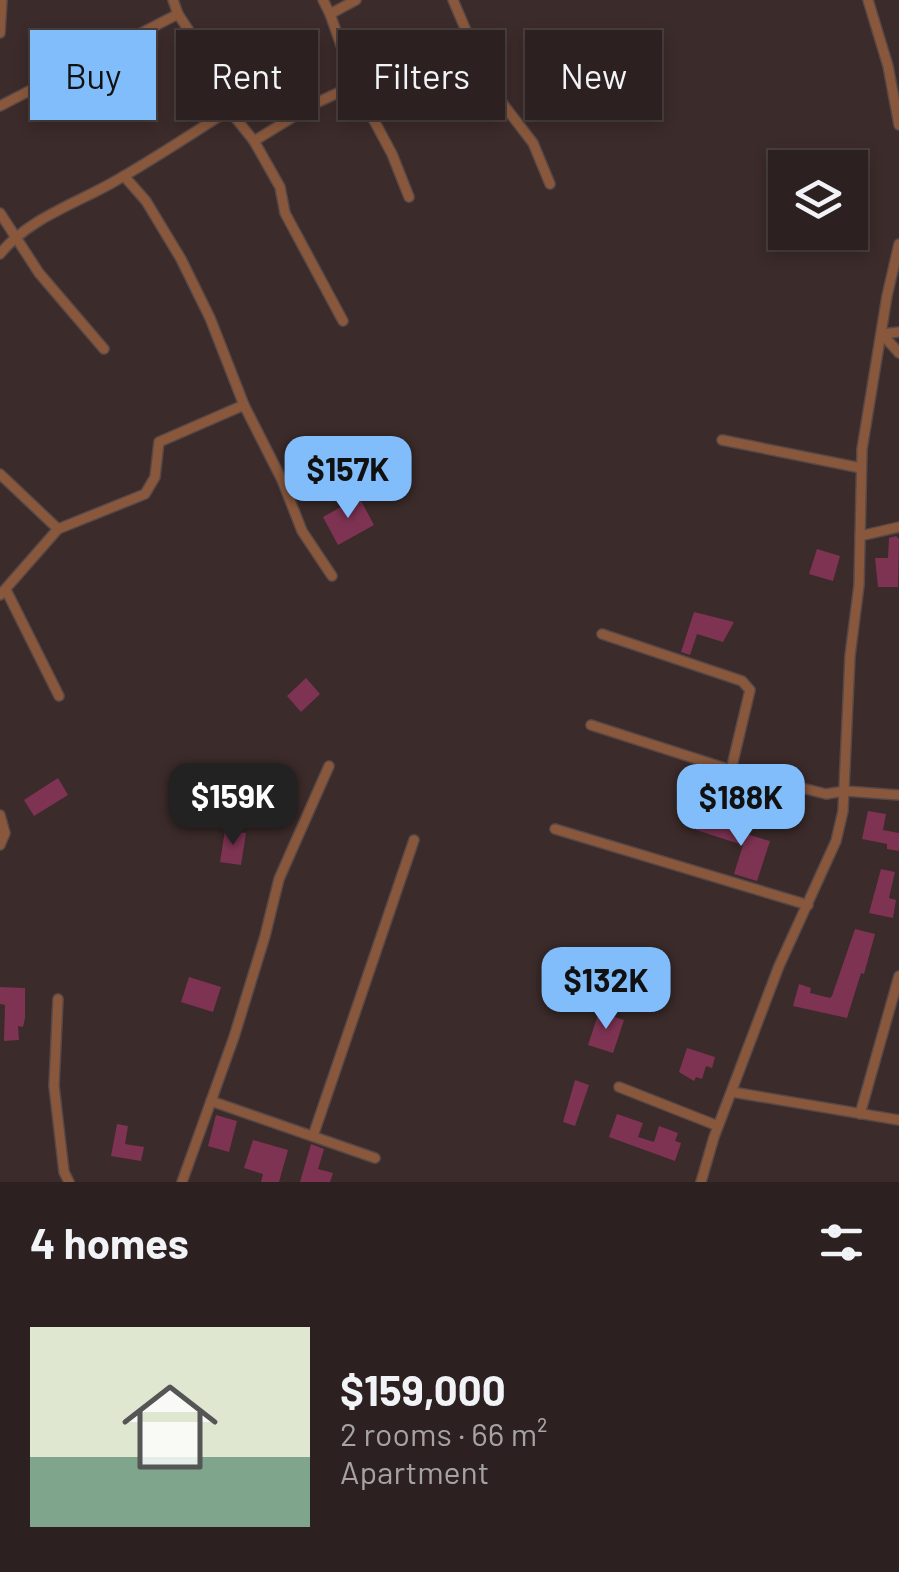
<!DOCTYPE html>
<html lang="en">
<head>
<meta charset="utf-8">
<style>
	:root { --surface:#2c2020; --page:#342829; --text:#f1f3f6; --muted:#a6a3a5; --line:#483e3e; --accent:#81bdfa }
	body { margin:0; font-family:Barlow,sans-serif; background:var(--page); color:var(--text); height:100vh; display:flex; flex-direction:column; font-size:38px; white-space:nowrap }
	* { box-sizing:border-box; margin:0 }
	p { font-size:32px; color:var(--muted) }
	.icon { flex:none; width:55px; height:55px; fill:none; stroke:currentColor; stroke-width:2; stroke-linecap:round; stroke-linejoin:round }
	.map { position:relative; height:1182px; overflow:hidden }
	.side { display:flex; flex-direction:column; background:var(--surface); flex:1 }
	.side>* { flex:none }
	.banner { position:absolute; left:30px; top:30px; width:840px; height:90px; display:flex; gap:20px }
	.buttons { position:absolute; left:768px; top:150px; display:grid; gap:20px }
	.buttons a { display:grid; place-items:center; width:100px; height:100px; border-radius:0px; background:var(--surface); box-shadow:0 5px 15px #0003,0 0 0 2px var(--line); font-size:50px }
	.price { position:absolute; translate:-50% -85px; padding:0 22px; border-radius:20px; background:var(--accent); color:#111; font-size:32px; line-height:65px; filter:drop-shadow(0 2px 5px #0008) }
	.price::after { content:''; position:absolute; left:50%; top:60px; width:30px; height:22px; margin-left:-15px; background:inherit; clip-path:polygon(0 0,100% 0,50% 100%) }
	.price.on { background:#222; color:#fff }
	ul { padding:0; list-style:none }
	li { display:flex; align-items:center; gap:30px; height:250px; padding:0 30px }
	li+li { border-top:2px solid var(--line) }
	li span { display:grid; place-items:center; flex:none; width:280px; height:200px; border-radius:0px; color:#555 }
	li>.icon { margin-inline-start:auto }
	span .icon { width:120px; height:120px; fill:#fffc; stroke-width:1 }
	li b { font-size:42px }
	h2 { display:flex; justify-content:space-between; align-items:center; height:120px; padding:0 30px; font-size:42px }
	.pill { padding:0 35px; border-radius:0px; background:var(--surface); box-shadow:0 5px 15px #0003,0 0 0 2px var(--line); font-size:35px; line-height:90px }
	.pill.on { background:var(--accent); color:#111 }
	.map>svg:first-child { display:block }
	.building { fill:#7f3353 }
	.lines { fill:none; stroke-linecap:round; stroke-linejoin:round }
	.street-casing { stroke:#574847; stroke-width:12 }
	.street { stroke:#89583c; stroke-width:9 }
</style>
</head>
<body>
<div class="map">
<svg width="899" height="1182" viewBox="0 0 899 1182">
	<rect width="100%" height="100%" fill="#3b2b2a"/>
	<g class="building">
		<polygon points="359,497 374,525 338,545 323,517"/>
		<polygon points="896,536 899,539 898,587 878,587 875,558 888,558 889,538"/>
		<polygon points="817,549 840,556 833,581 809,574"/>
		<polygon points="694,612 734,622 723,642 697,634 690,655 681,652"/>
		<polygon points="306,678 320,694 301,712 287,696"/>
		<polygon points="58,778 68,795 34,816 24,800"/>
		<polygon points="868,811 886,814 883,830 899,833 899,851 887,849 887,844 862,839"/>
		<polygon points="699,820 770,841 757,881 734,874 743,845 696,830"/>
		<polygon points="225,830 246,833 241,865 220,862"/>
		<polygon points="881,869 895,872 889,898 896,900 893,918 869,913"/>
		<polygon points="855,929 875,934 864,974 861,973 847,1018 793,1006 799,984 811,988 810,993 830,998 832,996"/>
		<polygon points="189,977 221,987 213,1012 181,1002"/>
		<polygon points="0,987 25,988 25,1018 23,1027 18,1026 19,1040 4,1041 5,1005 0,1004"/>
		<polygon points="599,1012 624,1020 613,1053 588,1045"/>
		<polygon points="687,1048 715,1057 712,1068 706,1066 702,1079 696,1077 694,1081 679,1072"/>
		<polygon points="575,1080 589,1085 575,1126 563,1122"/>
		<polygon points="617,1114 643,1123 638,1137 654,1142 659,1126 678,1133 675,1141 681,1143 675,1161 609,1137"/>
		<polygon points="216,1115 237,1121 229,1152 208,1146"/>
		<polygon points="117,1124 128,1126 125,1144 144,1147 141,1161 111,1156"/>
		<polygon points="253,1140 288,1150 279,1182 261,1182 263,1174 244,1168"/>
		<polygon points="311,1144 324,1149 318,1169 333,1173 330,1182 300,1182"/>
	</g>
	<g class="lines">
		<g class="street-casing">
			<g id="street">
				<polyline points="323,0 330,14"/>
				<polyline points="356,0 330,14 355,85 392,154 409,197"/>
				<polyline points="453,0 482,68 503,104 533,143 550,184"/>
				<polyline points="868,0 888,66 899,125"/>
				<polyline points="178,14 195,40 229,110 254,141 280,187 285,213 343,321"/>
				<polyline points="0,33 2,0"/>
				<polyline points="0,106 178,14 173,0"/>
				<polyline points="254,141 316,103 355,85"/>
				<polyline points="124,176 146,201 181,259 210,318 244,405 282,480 302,531 332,576"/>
				<polyline points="0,213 39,273 104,349"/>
				<path d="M0,254C27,220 72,205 110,184C151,161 190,135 229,110"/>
				<polyline points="899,332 882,334 899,353"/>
				<polyline points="722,440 861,468"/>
				<polyline points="0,474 58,529 0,595"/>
				<polyline points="58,529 145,494 155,477 159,442 244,405"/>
				<polyline points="860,536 899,527"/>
				<polyline points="6,590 59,696"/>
				<polyline points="602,634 742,681 750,690 731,770"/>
				<polyline points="591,725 731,770 826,794 845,791 899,795"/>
				<polyline points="0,815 5,833 0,845"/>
				<polyline points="555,829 808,905"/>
				<polyline points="58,999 54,1086 64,1172 69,1182"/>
				<polyline points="619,1087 718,1126"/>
				<polyline points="732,1092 899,1120"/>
				<polyline points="211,1101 375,1158"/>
				<polyline points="860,1114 899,976"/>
				<polyline points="313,1136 414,840"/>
				<polyline points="182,1182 234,1037 265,936 279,879 329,766"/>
				<polyline points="701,1182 714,1137 779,966 836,841 843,811 850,656 859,585 862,449 887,296 899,244"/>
			</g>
		</g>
		<use href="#street" class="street"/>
	</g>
</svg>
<div class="buttons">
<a><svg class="icon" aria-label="layers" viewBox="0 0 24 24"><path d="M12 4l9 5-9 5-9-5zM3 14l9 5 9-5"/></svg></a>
</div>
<b class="price" style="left:348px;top:521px">$157K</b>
<b class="price on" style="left:233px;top:848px">$159K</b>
<b class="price" style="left:741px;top:849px">$188K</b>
<b class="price" style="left:606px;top:1032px">$132K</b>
<div class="banner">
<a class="pill on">Buy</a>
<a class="pill">Rent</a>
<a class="pill">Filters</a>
<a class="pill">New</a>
</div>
</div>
<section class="side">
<h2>4 homes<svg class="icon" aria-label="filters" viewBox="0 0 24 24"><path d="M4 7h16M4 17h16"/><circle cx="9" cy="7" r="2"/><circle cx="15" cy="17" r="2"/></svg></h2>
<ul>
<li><span style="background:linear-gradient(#dfe7d0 65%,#7fa58c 0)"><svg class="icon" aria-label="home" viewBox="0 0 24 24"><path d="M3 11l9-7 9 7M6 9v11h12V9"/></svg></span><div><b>$159,000</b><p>2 rooms · 66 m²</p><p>Apartment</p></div></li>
</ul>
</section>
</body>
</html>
